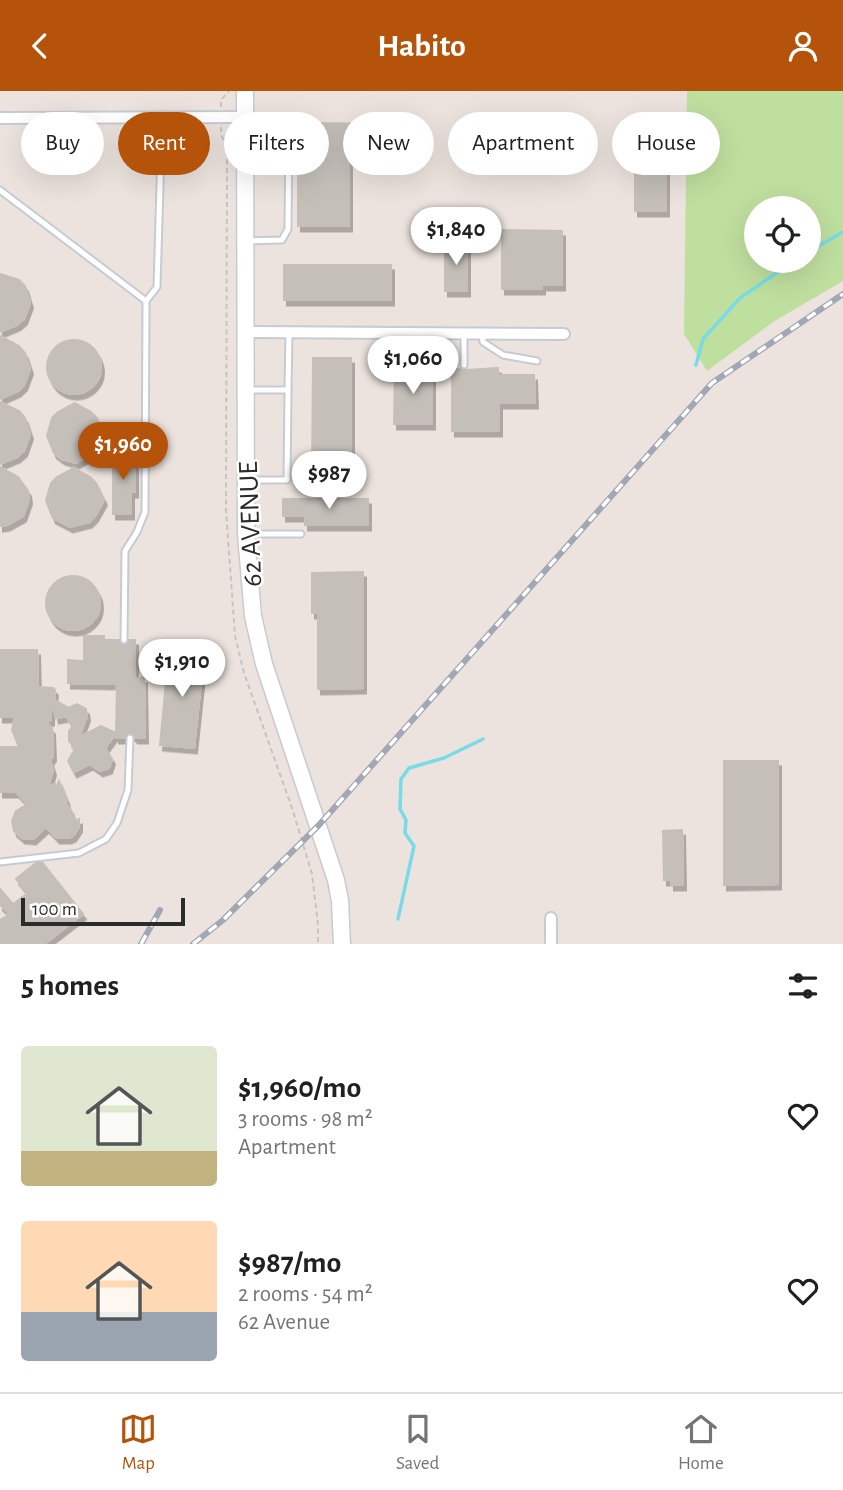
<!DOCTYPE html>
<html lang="en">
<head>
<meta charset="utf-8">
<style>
	:root { --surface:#fff; --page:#f2f2f2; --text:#202124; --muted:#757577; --line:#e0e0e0; --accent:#b45309 }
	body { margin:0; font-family:"Alegreya Sans",sans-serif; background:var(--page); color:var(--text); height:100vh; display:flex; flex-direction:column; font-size:26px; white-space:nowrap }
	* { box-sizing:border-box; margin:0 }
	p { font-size:23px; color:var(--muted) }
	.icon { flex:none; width:38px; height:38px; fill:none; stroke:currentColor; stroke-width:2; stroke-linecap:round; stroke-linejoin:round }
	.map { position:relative; height:853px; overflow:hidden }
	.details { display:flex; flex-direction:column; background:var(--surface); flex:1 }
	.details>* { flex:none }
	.top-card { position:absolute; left:21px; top:21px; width:802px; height:63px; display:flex; gap:14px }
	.buttons { position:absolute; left:744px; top:105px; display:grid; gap:14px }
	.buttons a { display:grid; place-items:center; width:77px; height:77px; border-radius:50%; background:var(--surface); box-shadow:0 7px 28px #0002; font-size:35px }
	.scale { position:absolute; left:21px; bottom:18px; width:164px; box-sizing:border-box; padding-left:7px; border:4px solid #2b2b2b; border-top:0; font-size:19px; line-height:24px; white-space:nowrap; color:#2b2b2b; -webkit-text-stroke:5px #fff; paint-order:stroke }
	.price { position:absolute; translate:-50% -60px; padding:0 16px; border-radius:24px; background:#fff; color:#222; font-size:23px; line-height:46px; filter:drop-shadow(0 2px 4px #0008) }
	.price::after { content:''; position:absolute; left:50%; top:42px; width:21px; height:16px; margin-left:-10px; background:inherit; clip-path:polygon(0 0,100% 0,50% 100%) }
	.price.on { background:var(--accent); color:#fff }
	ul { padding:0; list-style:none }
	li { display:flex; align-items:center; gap:21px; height:175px; padding:0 21px }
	li span { display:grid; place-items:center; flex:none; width:196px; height:140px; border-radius:7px; color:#555 }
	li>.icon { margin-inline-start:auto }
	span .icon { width:84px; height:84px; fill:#fffc; stroke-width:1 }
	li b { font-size:30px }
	h2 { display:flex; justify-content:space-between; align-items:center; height:84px; padding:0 21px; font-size:30px }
	.chip { padding:0 24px; border-radius:32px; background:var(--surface); box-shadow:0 7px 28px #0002; font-size:24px; line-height:63px }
	.chip.on { background:var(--accent); color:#fff }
	header { display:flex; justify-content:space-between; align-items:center; height:91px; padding:0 21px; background:var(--accent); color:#fff; font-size:32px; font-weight:700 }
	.tab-bar { display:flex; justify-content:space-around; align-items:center; height:98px; border-top:2px solid var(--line); background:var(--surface); font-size:19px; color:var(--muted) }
	.tab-bar a { display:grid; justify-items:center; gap:4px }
	.tab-bar .on { color:var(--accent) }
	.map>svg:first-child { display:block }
	.green { fill:#bfdf9e; fill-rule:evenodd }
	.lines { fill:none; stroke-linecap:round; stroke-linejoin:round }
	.stream { stroke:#77dce7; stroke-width:3.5 }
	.building { fill:#c4bfb9; stroke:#c7bfb7; stroke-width:2; filter:url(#shadow) }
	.service-casing { stroke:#c6cbd3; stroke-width:9 }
	.minor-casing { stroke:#c6cbd3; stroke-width:14 }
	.secondary-casing { stroke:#c6cbd3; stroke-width:19 }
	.path { stroke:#c4c4c4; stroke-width:2; stroke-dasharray:5 3.5; stroke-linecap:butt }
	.service { stroke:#fff; stroke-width:5 }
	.minor { stroke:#fff; stroke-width:10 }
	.secondary { stroke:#fff; stroke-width:16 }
	.rail-casing { stroke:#a1a7b4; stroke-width:6 }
	.rail { stroke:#fff; stroke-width:3.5; stroke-dasharray:10; stroke-linecap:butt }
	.labels { text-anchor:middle; stroke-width:5; stroke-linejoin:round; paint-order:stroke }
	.street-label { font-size:28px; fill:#2b2b2b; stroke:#fff }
</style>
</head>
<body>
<header><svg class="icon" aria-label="back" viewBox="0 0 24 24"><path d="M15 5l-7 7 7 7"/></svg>Habito<svg class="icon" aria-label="person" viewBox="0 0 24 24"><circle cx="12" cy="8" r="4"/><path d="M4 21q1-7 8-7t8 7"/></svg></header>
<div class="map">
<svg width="843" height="853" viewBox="0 0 843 853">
	<defs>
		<filter id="shadow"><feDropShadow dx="3" dy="5.5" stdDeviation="0" flood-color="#0004"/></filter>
	</defs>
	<rect width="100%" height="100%" fill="#ece3de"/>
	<path class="green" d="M687,0H843V190L773,231L707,280L684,243ZM756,117H808V170H756Z"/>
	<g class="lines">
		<g class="stream">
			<polyline points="808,161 843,141"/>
			<polyline points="696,274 703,248 740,207 794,170"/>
			<polyline points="398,828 414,755 405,742 406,729 400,718 401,688 409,677 444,667 483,648"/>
		</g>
	</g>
	<g class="building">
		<polygon points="303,32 417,33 417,69 349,69 349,135 298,135 298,82 303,82"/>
		<rect x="635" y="47" width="31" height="73"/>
		<polygon points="502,139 562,140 562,194 542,194 542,198 502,198"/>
		<rect x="445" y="151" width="22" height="49"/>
		<rect x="284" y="174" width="107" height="35"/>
		<polygon points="0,183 19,189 25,195 30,212 24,228 17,234 0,241"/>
		<polygon points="0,245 19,255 25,262 30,278 24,294 18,300 0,308"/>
		<circle cx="74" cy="276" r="27"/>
		<polygon points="313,267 351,267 351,388 312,388"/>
		<polygon points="395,276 432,276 432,333 394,333"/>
		<polygon points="452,277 465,279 498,277 498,284 534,284 535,312 499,312 499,340 452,340"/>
		<polygon points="0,311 19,320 25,327 30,343 24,360 17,366 0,373"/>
		<polygon points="75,312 91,321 97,327 102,344 96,360 76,372 62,368 54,362 47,345 52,327 58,321"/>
		<polygon points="135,361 135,401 131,401 131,423 113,423 113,362"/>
		<polygon points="0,376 18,386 28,400 29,408 23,425 7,434 0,435"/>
		<polygon points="74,377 90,386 96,392 104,409 95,425 89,431 70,436 53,427 46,410 51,392 57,386"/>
		<polygon points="283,408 368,408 368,434 305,434 305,425 283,425"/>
		<polygon points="363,481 363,597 318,598 318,522 312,522 312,482"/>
		<circle cx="73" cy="512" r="27"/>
		<polygon points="84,545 104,545 104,549 119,549 123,554 127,553 129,549 135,549 135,587 144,587 145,647 135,647 130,642 125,647 116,647 116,642 105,657 112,668 109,677 100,680 90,673 74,681 68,670 75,658 69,650 69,640 73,635 66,625 56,627 54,618 51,619 51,629 46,631 52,638 53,665 50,669 53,679 48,696 55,693 55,699 59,690 67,710 64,712 70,717 75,730 79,728 79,736 73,745 68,747 57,747 46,736 33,748 22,747 14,740 12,730 16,720 28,713 16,701 0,701 0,656 19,656 12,639 15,626 0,626 0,559 37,559 38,596 53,597 55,599 54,609 67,616 66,618 77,613 86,618 87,625 79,646 101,635 116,642 117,593 68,592 68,569 84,570"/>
		<polygon points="169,560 204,563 194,657 160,654"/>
		<polygon points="724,670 778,670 778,793 724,794"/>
		<polygon points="682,739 683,794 671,794 671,789 664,789 663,740"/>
		<polygon points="42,771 83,823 44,853 0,853 0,829 10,823 0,814 0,798 13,813 28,802 16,788 36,772"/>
	</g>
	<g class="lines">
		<g class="service-casing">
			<g id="service">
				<polyline points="246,34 267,34 289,42 288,138 282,149 249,150"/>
				<polyline points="0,99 146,210"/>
				<polyline points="482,242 483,251 503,264 537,270"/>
				<polyline points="464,274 464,242"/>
				<polyline points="247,299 288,299 287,389 249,389"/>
				<polyline points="288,299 289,242"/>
				<polyline points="250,443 301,443"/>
				<polyline points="124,549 125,460 137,441 145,421 146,210 157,196 162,26"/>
				<polyline points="0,771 79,762 106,748 117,732 128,699 130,647"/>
			</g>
		</g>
		<g class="minor-casing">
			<g id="minor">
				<polyline points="0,27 245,26"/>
				<polyline points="246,241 564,243"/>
				<polyline points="551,853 551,827"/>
			</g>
		</g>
		<g class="secondary-casing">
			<polyline id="secondary" points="245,0 246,443 253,525 264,573 336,789 340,810 342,853"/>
		</g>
		<g class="path">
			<polyline points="221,16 221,9 229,0"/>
			<polyline points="221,36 221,44 227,55 226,419 235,545 244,582 293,720 312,783 318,834 318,853"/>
		</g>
		<use href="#service" class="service"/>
		<use href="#minor" class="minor"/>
		<use href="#secondary" class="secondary"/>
		<g class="rail-casing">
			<g id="rail">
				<polyline points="141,853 160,819"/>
				<polyline points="193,853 223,829 319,734 712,292 843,203"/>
			</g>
		</g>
		<use href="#rail" class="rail"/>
	</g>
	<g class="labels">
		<g class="street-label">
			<text transform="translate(249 433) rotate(-92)" y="10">62 AVENUE</text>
		</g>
	</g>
</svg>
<div class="buttons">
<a><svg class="icon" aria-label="locate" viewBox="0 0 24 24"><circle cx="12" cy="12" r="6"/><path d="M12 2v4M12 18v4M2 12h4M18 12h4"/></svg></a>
</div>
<div class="scale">100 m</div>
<b class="price" style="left:456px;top:176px">$1,840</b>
<b class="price" style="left:413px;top:305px">$1,060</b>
<b class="price on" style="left:123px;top:391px">$1,960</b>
<b class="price" style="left:329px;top:420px">$987</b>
<b class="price" style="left:182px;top:608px">$1,910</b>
<div class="top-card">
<a class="chip">Buy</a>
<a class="chip on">Rent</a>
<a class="chip">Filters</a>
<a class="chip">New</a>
<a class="chip">Apartment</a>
<a class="chip">House</a>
</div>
</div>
<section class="details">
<h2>5 homes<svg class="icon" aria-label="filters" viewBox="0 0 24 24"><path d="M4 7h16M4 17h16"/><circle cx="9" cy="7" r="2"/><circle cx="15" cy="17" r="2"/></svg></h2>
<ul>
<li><span style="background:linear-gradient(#dfe7d0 75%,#c2b280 0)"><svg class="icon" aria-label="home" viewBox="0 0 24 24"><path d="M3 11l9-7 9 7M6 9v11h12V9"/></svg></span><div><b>$1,960/mo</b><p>3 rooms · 98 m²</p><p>Apartment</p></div><svg class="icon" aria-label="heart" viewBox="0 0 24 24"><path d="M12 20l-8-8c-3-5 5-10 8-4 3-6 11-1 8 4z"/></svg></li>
<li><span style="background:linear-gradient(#ffd9b3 65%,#9aa5b1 0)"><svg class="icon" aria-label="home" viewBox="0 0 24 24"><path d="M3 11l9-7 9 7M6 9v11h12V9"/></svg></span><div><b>$987/mo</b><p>2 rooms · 54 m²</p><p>62 Avenue</p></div><svg class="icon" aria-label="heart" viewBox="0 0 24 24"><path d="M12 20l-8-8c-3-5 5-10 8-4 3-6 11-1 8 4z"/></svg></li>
</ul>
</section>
<nav class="tab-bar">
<a class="on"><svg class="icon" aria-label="map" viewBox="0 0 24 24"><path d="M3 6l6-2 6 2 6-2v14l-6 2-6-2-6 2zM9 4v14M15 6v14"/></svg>Map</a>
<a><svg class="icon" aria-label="saved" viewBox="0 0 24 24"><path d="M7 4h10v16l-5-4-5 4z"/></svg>Saved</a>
<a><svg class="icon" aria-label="home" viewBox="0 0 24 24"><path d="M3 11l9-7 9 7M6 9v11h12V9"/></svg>Home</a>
</nav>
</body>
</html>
